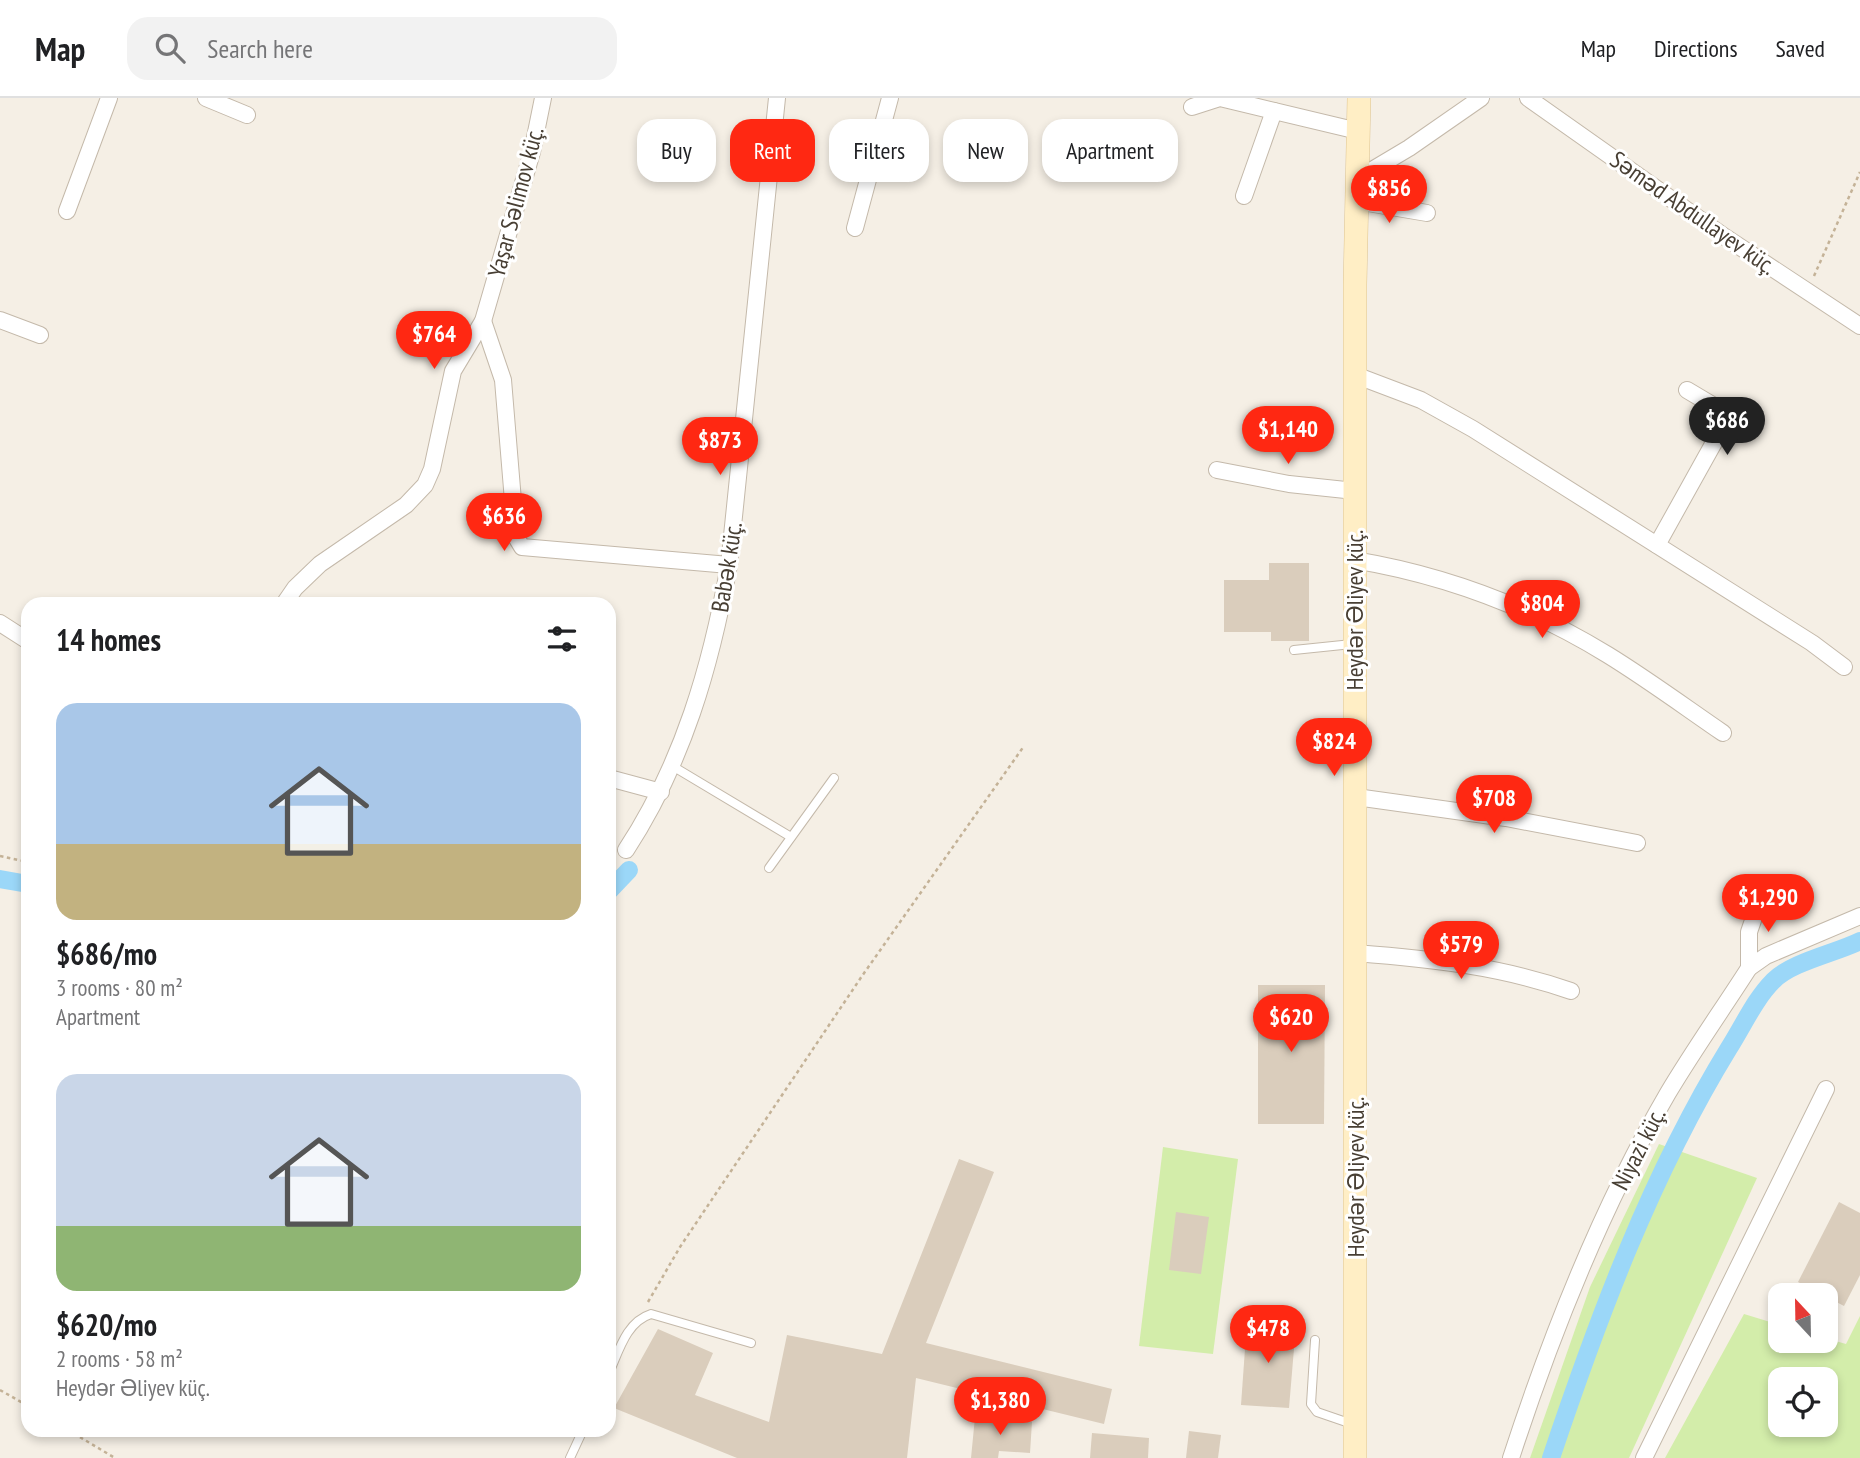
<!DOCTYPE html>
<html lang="en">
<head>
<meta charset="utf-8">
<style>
	:root { --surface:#fff; --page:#f2f2f2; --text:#202124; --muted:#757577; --line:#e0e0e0; --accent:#ff2812 }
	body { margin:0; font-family:"PT Sans Narrow",sans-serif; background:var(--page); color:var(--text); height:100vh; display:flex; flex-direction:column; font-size:26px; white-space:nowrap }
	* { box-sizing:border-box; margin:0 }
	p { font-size:23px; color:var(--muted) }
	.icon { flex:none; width:38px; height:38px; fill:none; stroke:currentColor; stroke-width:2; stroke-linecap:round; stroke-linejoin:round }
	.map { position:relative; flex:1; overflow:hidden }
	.panel { position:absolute; left:21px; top:499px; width:595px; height:840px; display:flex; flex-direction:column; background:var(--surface); border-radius:21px; box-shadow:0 4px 10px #0003 }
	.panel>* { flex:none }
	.guide { position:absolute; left:637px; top:21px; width:665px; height:63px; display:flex; gap:14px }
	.needle { width:46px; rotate:338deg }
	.tools { position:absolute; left:1768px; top:1185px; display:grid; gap:14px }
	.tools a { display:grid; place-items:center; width:70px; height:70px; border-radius:14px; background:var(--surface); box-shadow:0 4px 10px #0003; font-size:35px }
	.price { position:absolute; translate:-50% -60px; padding:0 16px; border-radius:24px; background:var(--accent); color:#fff; font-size:23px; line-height:46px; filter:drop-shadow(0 2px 4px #0008) }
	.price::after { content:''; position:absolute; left:50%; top:42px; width:21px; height:16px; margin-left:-10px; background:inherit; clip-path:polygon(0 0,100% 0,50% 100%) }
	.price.current { background:#222; color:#fff }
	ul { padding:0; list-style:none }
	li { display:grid; align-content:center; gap:14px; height:371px; padding:0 35px }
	li span { display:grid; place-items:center; height:217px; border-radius:21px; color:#555 }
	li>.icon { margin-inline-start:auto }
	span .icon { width:126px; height:126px; fill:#fffc; stroke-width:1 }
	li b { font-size:30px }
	h2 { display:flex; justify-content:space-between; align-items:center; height:84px; padding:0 35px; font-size:30px }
	.chip { padding:0 24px; border-radius:21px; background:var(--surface); box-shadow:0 4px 10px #0003; font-size:24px; line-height:63px }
	.chip.current { background:var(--accent); color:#fff }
	header { display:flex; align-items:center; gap:42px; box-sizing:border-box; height:98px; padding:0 35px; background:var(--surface); border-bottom:2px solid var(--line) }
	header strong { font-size:33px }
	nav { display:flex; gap:38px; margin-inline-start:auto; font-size:24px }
	.search { width:490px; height:63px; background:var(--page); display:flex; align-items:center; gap:18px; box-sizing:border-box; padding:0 24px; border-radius:21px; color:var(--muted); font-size:26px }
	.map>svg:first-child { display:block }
	.green { fill:#d3edaa; fill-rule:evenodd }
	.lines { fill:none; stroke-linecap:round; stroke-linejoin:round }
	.canal { stroke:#9bd7f8; stroke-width:18 }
	.building { fill:#dacdbc }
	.lane-casing { stroke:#c4b9aa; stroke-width:10 }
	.street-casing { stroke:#c4b9aa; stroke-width:18 }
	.secondary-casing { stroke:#ddc492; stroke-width:24 }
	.path { stroke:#c4b297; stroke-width:2.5; stroke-dasharray:3.5 3.5; stroke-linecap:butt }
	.lane { stroke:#fff; stroke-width:8 }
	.street { stroke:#fff; stroke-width:16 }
	.secondary { stroke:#ffeec5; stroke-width:23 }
	.labels { text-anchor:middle; stroke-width:6; stroke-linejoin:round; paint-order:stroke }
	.street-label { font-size:24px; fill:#483f34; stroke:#fff }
</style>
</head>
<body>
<header>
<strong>Map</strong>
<div class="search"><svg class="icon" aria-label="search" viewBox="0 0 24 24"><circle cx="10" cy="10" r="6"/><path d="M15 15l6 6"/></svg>Search here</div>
<nav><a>Map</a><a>Directions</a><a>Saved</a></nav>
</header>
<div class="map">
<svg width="1860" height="1360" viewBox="0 0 1860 1360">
	<rect width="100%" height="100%" fill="#f5efe5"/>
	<g class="green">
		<polygon points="1659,1046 1757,1080 1629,1360 1530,1360 1590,1189"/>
		<polygon points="1163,1049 1238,1061 1213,1256 1139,1248"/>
		<path d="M1744,1216L1780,1227V1242H1825V1240L1846,1246L1860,1218V1360H1665ZM1825,1281V1326H1780V1281Z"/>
	</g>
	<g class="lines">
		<g class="canal">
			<polyline points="0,781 28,786"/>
			<polyline points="609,793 629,772"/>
			<path d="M1551,1360C1598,1220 1651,1077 1729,950C1743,928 1755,901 1773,883C1791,864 1836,855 1860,843"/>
		</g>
	</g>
	<g class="building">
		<polygon points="1269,465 1309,465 1309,543 1271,543 1271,534 1224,534 1224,482 1269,482"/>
		<polygon points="1258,887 1325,887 1324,1026 1258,1026"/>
		<polygon points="959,1061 994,1074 926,1245 1112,1291 1104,1326 916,1280 907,1360 737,1360 614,1310 658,1231 713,1255 695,1297 769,1324 787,1237 882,1256"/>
		<polygon points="1839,1104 1860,1115 1860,1177 1844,1208 1798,1184"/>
		<polygon points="1176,1114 1209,1119 1201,1176 1169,1172"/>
		<polygon points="1247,1223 1296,1227 1289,1310 1241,1307"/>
		<polygon points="975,1319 1032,1324 1030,1355 999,1353 998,1360 971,1360"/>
		<polygon points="1189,1333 1221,1337 1218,1360 1186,1360"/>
		<polygon points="1092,1335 1149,1340 1148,1360 1090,1360"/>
	</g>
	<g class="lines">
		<g class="lane-casing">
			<g id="lane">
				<polyline points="1294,552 1352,546"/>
				<polyline points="674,669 791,739"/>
				<polyline points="769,770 834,680"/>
				<polyline points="1315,1242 1311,1306 1317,1314 1352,1326"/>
				<path d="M609,1275C619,1253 626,1224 651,1216L751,1245"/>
				<polyline points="570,1360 583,1332"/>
			</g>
		</g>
		<g class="street-casing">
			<g id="street">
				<polyline points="206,0 247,17"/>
				<polyline points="1528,0 1725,139 1860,228"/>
				<polyline points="1192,9 1220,0 1358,33"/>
				<polyline points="1357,81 1409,50 1481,0"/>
				<polyline points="1244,98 1274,13"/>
				<polyline points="1356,103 1427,115"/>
				<polyline points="67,113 109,0"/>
				<polyline points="855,130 890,0"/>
				<polyline points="0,222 40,237"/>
				<polyline points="483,223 503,282 516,439 522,449 729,467"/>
				<polyline points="1355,277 1421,302 1473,331 1812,545 1844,569"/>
				<polyline points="1217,372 1289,386 1355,393"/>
				<polyline points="1657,447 1726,323 1724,314 1687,292"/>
				<path d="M1354,462C1444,477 1530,509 1608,557C1647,581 1685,609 1723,635"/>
				<polyline points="284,506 295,490 320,466 406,407 425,387 432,371 453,273 483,223 532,54 543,0"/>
				<polyline points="0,525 28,543"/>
				<polyline points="609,680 661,694"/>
				<polyline points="1356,699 1506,720 1637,745"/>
				<path d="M626,752C683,665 711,568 729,467L777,0"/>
				<path d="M1356,855C1430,861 1500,868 1571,893"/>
				<polyline points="1749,870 1749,834 1762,796"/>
				<path d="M1511,1360C1552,1234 1601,1110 1668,995C1693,953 1722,912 1749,870L1766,858L1860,818"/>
				<polyline points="1644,1360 1826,991"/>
			</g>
		</g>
		<g class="secondary-casing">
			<polyline id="secondary" points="1355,1360 1355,187 1359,0"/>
		</g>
		<g class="path">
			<polyline points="1814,178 1860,74"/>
			<polyline points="0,758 28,764"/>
			<polyline points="648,1204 680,1149 862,878 1024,648"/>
			<polyline points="0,1292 28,1308"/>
			<polyline points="68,1332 115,1360"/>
		</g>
		<use href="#lane" class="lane"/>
		<use href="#street" class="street"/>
		<use href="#secondary" class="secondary"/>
	</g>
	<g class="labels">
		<g class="street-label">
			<text transform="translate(516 104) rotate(-75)" y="8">Yaşar Səlimov küç.</text>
			<text transform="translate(1693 115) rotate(35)" y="8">Səməd Abdullayev küç.</text>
			<text transform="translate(727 469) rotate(-81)" y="8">Babək küç.</text>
			<text transform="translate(1355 512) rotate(-90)" y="8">Heydər Əliyev küç.</text>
			<text transform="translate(1639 1051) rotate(-63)" y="8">Niyazi küç.</text>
			<text transform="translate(1356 1079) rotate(-90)" y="8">Heydər Əliyev küç.</text>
		</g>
	</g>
</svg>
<div class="tools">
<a><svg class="needle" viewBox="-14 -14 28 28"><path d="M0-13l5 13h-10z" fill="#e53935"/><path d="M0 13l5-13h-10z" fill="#757577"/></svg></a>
<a><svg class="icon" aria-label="locate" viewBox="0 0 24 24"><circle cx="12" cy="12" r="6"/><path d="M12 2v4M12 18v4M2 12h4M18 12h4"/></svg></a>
</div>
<b class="price" style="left:1389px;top:127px">$856</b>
<b class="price" style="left:434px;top:273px">$764</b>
<b class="price current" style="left:1727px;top:359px">$686</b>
<b class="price" style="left:1288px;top:368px">$1,140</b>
<b class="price" style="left:720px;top:379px">$873</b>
<b class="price" style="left:504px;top:455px">$636</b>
<b class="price" style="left:1542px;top:542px">$804</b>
<b class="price" style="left:1334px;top:680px">$824</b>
<b class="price" style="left:1494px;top:737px">$708</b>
<b class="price" style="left:1768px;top:836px">$1,290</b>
<b class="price" style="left:1461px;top:883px">$579</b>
<b class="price" style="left:1291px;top:956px">$620</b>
<b class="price" style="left:1268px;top:1267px">$478</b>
<b class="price" style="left:1000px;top:1339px">$1,380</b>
<div class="guide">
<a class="chip">Buy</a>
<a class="chip current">Rent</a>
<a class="chip">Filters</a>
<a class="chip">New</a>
<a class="chip">Apartment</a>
</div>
<section class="panel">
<h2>14 homes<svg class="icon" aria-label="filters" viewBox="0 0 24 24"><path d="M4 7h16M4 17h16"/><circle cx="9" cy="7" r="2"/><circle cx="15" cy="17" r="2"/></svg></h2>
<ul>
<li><span style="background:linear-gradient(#a9c7e8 65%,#c2b280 0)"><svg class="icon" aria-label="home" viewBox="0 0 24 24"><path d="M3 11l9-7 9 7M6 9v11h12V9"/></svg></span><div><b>$686/mo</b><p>3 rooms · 80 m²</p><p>Apartment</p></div></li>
<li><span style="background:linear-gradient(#c9d6e8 70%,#8fb573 0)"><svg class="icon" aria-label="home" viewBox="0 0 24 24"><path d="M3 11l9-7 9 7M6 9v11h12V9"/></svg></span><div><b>$620/mo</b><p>2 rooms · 58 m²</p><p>Heydər Əliyev küç.</p></div></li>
</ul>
</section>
</div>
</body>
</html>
